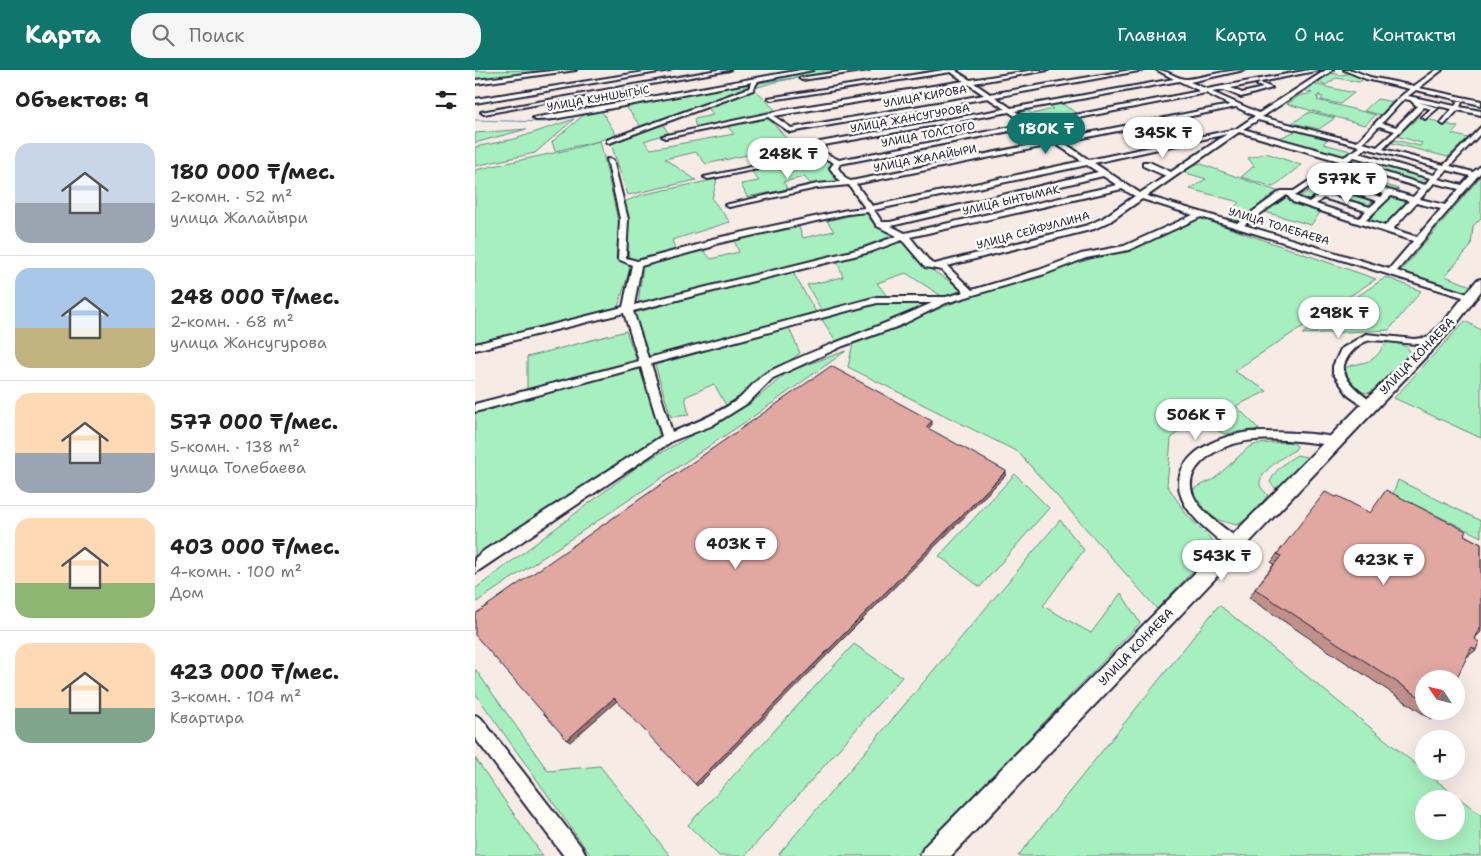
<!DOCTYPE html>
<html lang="ru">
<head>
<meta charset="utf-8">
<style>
	:root { --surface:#fff; --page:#f6f6f6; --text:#222; --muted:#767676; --line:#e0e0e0; --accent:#0f766e }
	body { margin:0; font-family:"Shantell Sans",sans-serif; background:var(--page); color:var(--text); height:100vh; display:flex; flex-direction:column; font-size:19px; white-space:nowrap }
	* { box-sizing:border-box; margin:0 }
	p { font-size:16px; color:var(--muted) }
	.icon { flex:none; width:28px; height:28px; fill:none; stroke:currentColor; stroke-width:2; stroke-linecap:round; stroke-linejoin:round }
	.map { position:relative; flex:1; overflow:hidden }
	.drawer { display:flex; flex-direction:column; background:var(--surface); width:475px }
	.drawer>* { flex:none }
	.needle { width:32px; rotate:305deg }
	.buttons { position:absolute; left:940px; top:600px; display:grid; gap:10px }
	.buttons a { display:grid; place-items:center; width:50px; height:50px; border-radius:50%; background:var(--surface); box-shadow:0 5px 20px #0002; font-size:25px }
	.price { position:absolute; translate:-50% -42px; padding:0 11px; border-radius:18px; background:#fff; color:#222; font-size:16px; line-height:32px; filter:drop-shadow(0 1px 2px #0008) }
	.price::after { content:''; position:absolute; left:50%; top:30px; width:15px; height:11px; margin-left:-8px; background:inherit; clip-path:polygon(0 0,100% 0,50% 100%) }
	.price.current { background:var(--accent); color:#fff }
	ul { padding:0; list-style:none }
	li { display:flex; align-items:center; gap:15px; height:125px; padding:0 15px }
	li+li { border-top:1px solid var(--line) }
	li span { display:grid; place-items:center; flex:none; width:140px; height:100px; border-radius:15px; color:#555 }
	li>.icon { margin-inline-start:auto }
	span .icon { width:60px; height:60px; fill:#fffc; stroke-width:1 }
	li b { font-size:21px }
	h2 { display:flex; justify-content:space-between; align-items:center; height:60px; padding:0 15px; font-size:21px }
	header { display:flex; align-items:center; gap:30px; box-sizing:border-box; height:70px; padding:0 25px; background:var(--accent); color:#fff }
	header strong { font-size:24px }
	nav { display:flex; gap:28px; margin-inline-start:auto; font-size:18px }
	.search { width:350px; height:45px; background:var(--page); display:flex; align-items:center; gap:12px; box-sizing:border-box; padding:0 18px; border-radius:20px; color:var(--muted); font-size:19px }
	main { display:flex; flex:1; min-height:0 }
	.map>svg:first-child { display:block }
	.green { fill:#a6f0bf; stroke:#64897d; fill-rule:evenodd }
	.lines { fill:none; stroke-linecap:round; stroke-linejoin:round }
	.stream { stroke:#6290a5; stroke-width:1 }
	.minor-casing { stroke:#22223b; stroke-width:4 }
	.major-casing { stroke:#22223b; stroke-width:4 }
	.minor { fill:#fdfcf7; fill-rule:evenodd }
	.major { fill:#fdfcf7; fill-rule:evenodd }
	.wall { fill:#c2908a; stroke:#22223b }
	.shaded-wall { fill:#9e7571; stroke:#22223b }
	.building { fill:#e1a7a1; stroke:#22223b }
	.labels { text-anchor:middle; stroke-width:5; stroke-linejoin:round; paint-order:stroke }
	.far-street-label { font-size:11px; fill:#22223b; stroke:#fdfcf7 }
	.street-label { font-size:12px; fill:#22223b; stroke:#fdfcf7 }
</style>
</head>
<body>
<header>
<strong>Карта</strong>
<div class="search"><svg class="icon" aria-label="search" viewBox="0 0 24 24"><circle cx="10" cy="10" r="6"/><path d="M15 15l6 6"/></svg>Поиск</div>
<nav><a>Главная</a><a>Карта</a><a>О нас</a><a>Контакты</a></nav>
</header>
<main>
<section class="drawer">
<h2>Объектов: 9<svg class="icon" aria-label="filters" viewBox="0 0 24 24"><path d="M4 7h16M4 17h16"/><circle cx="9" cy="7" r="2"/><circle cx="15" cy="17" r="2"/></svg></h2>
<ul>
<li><span style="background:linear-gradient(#c9d6e8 60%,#9aa5b1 0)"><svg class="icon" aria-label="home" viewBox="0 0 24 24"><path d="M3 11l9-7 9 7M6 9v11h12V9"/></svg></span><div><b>180 000 ₸/мес.</b><p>2-комн. · 52 m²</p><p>улица Жалайыри</p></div></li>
<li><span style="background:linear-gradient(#a9c7e8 60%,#c2b280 0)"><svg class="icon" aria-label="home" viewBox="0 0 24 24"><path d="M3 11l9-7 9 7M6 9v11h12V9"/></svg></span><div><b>248 000 ₸/мес.</b><p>2-комн. · 68 m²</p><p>улица Жансугурова</p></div></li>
<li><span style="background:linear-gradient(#ffd9b3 60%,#9aa5b1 0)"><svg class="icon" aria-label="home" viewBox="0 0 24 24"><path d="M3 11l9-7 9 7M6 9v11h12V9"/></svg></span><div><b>577 000 ₸/мес.</b><p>5-комн. · 138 m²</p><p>улица Толебаева</p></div></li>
<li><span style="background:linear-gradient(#ffd9b3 65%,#8fb573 0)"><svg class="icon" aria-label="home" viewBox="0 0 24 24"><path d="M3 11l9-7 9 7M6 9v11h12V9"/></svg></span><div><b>403 000 ₸/мес.</b><p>4-комн. · 100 m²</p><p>Дом</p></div></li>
<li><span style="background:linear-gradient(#ffd9b3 65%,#7fa58c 0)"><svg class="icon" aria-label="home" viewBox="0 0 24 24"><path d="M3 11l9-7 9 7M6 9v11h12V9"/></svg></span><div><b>423 000 ₸/мес.</b><p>3-комн. · 104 m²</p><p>Квартира</p></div></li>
</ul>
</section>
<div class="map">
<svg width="1006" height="786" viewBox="0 0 1006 786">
	<rect width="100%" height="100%" fill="#f7ebe6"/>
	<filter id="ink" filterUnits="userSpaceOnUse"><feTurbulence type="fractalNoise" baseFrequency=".02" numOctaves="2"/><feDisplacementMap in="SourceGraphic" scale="10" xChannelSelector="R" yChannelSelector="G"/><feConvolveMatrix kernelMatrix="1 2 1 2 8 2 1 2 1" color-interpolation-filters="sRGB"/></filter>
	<g filter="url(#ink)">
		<g class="green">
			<polygon points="0,0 3,1 86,0 0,11"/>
			<path d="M340,0H382C348,4 312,7 280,18L283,10Z"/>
			<polygon points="855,3 866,5 876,3 890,8 884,12 861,8 851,15 839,12"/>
			<polygon points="275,12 271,19 166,57 150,35"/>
			<polygon points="838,14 879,23 865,34 846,30 848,27 844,26 845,24 841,27 844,28 842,30 901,45 890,55 812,34 824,26 837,23 829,20"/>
			<polygon points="280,19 302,42 221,58 219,49 238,45 233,37"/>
			<polygon points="902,29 918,32 906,45 889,41"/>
			<polygon points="586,33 603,44 558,53 544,43 552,40 557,44 578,39 573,36"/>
			<polygon points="126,40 142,66 125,70 144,155 141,189 156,196 143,237 0,274 0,100 97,79 124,71 80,81 77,72 111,43"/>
			<polygon points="835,42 860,48 844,59 817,53"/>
			<polygon points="293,47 317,75 231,94 221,82 190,89 221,110 153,125 136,74 188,54 193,63 169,71 176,79 259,64 252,56"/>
			<polygon points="944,47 983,57 977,64 993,68 973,87 917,73 920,70 945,76 947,73 921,66"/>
			<polygon points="99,49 60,83 0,96 0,77 40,69"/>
			<polygon points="52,59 3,72 0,73 0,63"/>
			<polygon points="821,61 853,69 848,74 876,81 868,88 802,69"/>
			<polygon points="791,83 826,95 798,117 766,107 779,96 773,88"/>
			<polygon points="345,87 358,92 353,97 364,111 337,115 329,107 308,112 313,119 272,127 266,114 284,111 277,102"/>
			<polygon points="880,87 953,107 944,113 872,92"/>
			<polygon points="723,93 802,121 763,151 751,149 764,132 715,119 731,109 708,102"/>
			<polygon points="863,101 924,119 919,121 870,108 857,117 899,130 892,136 848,122 832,131 823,128"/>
			<polygon points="1006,106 1006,148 998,156 996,176 970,206 996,216 990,223 925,202"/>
			<polygon points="242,109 237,129 255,152 197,170 201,182 163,191 154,188 149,132 166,125"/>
			<polygon points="810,126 846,141 836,155 790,142"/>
			<polygon points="915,127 933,132 908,156 890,151"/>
			<polygon points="390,142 400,156 423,166 389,179 163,234 168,196 228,180 236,189 264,182 259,170 324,157 328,168 359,161 352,151"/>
			<polygon points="725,148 901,209 759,301 792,321 761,336 784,359 749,364 717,347 696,369 692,415 711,444 742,475 682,539 543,382 373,297 378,273 529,213 613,190"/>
			<polygon points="427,169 450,196 489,220 468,227 431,203 402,213 411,225 347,241 332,215 368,207 362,190 394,183"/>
			<polygon points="317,201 341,242 174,287 159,243"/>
			<polygon points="911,207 946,221 914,260 827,264"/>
			<polygon points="405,232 459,234 361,271 346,248"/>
			<polygon points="990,251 1006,260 1006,368 919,328"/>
			<polygon points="314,258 325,283 252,337 239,314 210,327 214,345 196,347 180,295"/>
			<polygon points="151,261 162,291 52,324 52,287"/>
			<path d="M916,271L932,277L936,283L901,321L891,323L879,319L868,302L872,297C881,293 891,294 899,288C906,283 907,274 916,271Z"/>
			<polygon points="371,281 276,348 0,533 0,519 166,394 281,329 314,301"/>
			<polygon points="166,297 185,368 0,491 0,343"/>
			<path d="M810,372L818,373L822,376L820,380C810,385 787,400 785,412C784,417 789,421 793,425C784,437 775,448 762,455C744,451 714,443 718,419L739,409L774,377L782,374Z"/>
			<path d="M822,385L831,387L830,391L803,417L800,418L795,412C801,399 810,392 822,385Z"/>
			<polygon points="540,404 574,438 505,517 464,486"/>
			<polygon points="923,410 1006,451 1006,467 918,424"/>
			<polygon points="585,450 609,480 568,536 616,563 646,523 665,553 440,786 306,786 304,784"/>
			<path d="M744,535L949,701L1006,745V786H543ZM949,729H981V761H949Z"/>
			<polygon points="379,574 427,607 270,786 244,786 213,755"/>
			<polygon points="0,599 73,701 125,696 195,786 116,786 0,623"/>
			<polygon points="0,688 68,786 0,786"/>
		</g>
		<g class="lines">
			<polyline class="stream" points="0,50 70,52 240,19 364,2"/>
			<g class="minor-casing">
				<g id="minor">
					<polygon points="85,0 101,0 0,14 0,10"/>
					<polygon points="182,0 195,0 0,33 0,29"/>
					<polygon points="243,0 255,0 9,44 6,42"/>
					<polygon points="326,0 338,0 283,11 278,20 134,73 132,72 132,70 274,18 277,12 79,49 61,50 58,48"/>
					<polygon points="378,0 394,0 327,10 324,8"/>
					<path d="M469,0H483L481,1L495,10L560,0H573L499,13L515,24L656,0H669L520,27L536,38L699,9L682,0C693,0 703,10 713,9C732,7 749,0 769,0L715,12L732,19L834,0H845L756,18L767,23L788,18L782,15L785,13L797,18L766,27L749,20L737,22L784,43L851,0H858L787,47L882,72L926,26L935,19L891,9L869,0H877L895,7L939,16L961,0H967L944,18L1006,31V35L941,20L933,26L980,36L983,32H987L985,37L1006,41V45L983,40L969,55L966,53L977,39L943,32L963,38L950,49L947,47L956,39L949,37L908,79L969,95L1006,57V63L975,96L998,102L1006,96V102L922,201L1002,227L997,230L994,229L726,147L654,180L611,188L570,204L471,233L424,256L368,276L298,308L273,333L236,356L197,371L0,503V488L10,480L187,366L166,297L0,342V334L164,291L149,243L0,280V274L148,237L157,195L143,189L145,149L132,89L138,90L153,149L151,188L162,191L230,173L237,169L372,140L390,138L374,115L342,118L254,137L250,135L342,114L365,112L355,98L359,93L346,86L233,109L229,107L343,83L342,74L345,72L530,39L513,28L315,62L293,47L190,68L187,66L309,40L489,11L476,2L296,30L293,28ZM704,11L725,21L558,53L540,41ZM493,14L509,25L316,58L299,46ZM731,23L755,35L583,69L563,56ZM929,29L935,30L942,36L921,57L907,53ZM761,37L780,46L761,59L614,90L588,72ZM534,42L552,54L364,90L350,83L349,75ZM783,50L881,75L885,77L869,87L768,59ZM904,56L920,61L902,77L888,73ZM556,57L576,71L376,111L371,109L363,98L365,94ZM764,62L864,91L819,121H806L762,153L672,126ZM752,64L696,102L674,92H668V96L691,106L665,123L619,93ZM581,74L607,91L397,136L381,114ZM891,78L965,98L959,105L884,83ZM879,87L955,108L950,115L873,91ZM868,94L946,118L938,127L871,108L858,117L902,131L895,137L847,123L834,132L820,126ZM612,95L623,102L415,152H407L399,140ZM972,100L995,106L987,115L963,109ZM628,106L642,115L430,163L416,156ZM872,113L909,124L906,127L868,116ZM959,113L984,119L970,135L945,129ZM647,119L660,126L628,148L613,155L460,194L456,193L435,167ZM812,125L818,132L938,171L914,199L769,155ZM916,126L934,131L910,156L891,150ZM848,128L891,141L884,148L841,134ZM667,129L718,145L649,176L606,184L564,200L497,220L472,196L619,159L634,152ZM941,133L966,139L942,167L918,159ZM393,142L402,156L422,166L389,178L159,235L166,196L236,177L240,174L372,144ZM427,170L450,197L467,200L489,222L471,227H402L173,288L158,241L395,182ZM402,233H457C403,258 346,276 293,302C282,308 274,320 265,328C244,343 221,353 197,362L176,294Z"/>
					<path d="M891,264L939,269L959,267L964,270C960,274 955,273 950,274C936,275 900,268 892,271C883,274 874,283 870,292C863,308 887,324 898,333L900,336L898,339L894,340L874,326L858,303V296L866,279Z"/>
					<path d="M775,362C789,362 859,362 866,371L860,375C816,371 759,358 725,394C696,425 743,453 765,470L767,474L765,478L760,480C749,476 738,465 729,457C674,408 719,369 775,362Z"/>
					<polygon points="0,645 6,648 108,779 111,786 89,786 0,668"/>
				</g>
			</g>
			<g class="major-casing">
				<polygon id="major" points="1006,209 1006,221 980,256 476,786 445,786 449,777 970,250 1002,210"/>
			</g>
			<use href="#minor" class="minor"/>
			<use href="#major" class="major"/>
		</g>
		<polygon class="wall" points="861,427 895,443 989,465 1006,474 1006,562 1001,567 1000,569 1001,580 992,587 949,609 949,641 965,641 956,649 774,528 780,519 799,494 796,493 802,484"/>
		<g class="shaded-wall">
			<polygon points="457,351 457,355 451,360 451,357"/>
			<polygon points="531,401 531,405 222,716 220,714"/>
			<polygon points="139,628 142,631 95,672 92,670"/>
		</g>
		<g class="building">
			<polygon points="356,296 457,351 451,357 531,401 220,714 139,628 92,670 0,565 0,544"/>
			<polygon points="911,420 991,461 989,465 1006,474 1006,556 1000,569 1004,572 1001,580 997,577 981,609 949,609 949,630 780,519 806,486 802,484 850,422 861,427 863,426 895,443"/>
		</g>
	</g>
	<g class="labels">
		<g class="far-street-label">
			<text transform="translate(450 26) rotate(-10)" y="4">УЛИЦА КИРОВА</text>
			<text transform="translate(123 28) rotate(-10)" y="4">УЛИЦА КУНШЫГЫС</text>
			<text transform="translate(435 48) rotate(-10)" y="4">УЛИЦА ЖАНСУГУРОВА</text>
			<text transform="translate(453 64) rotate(-11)" y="4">УЛИЦА ТОЛСТОГО</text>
			<text transform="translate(450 88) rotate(-11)" y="4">УЛИЦА ЖАЛАЙЫРИ</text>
			<text transform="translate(536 130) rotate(-13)" y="4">УЛИЦА ЫНТЫМАК</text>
			<text transform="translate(804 156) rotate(17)" y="4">УЛИЦА ТОЛЕБАЕВА</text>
			<text transform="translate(558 160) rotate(-15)" y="4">УЛИЦА СЕЙФУЛЛИНА</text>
		</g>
		<g class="street-label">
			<text transform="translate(942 286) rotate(-46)" y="4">УЛИЦА КОНАЕВА</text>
			<text transform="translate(661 577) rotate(-46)" y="4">УЛИЦА КОНАЕВА</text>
		</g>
	</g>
</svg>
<div class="buttons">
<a><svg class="needle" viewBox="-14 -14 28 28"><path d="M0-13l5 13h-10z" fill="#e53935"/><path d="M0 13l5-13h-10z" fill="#767676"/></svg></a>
<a>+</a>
<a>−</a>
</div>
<b class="price current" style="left:571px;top:85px">180K ₸</b>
<b class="price" style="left:688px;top:89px">345K ₸</b>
<b class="price" style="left:313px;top:110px">248K ₸</b>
<b class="price" style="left:872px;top:135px">577K ₸</b>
<b class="price" style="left:864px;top:269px">298K ₸</b>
<b class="price" style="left:721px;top:371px">506K ₸</b>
<b class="price" style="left:261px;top:500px">403K ₸</b>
<b class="price" style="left:747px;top:512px">543K ₸</b>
<b class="price" style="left:909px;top:516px">423K ₸</b>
</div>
</main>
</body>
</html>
